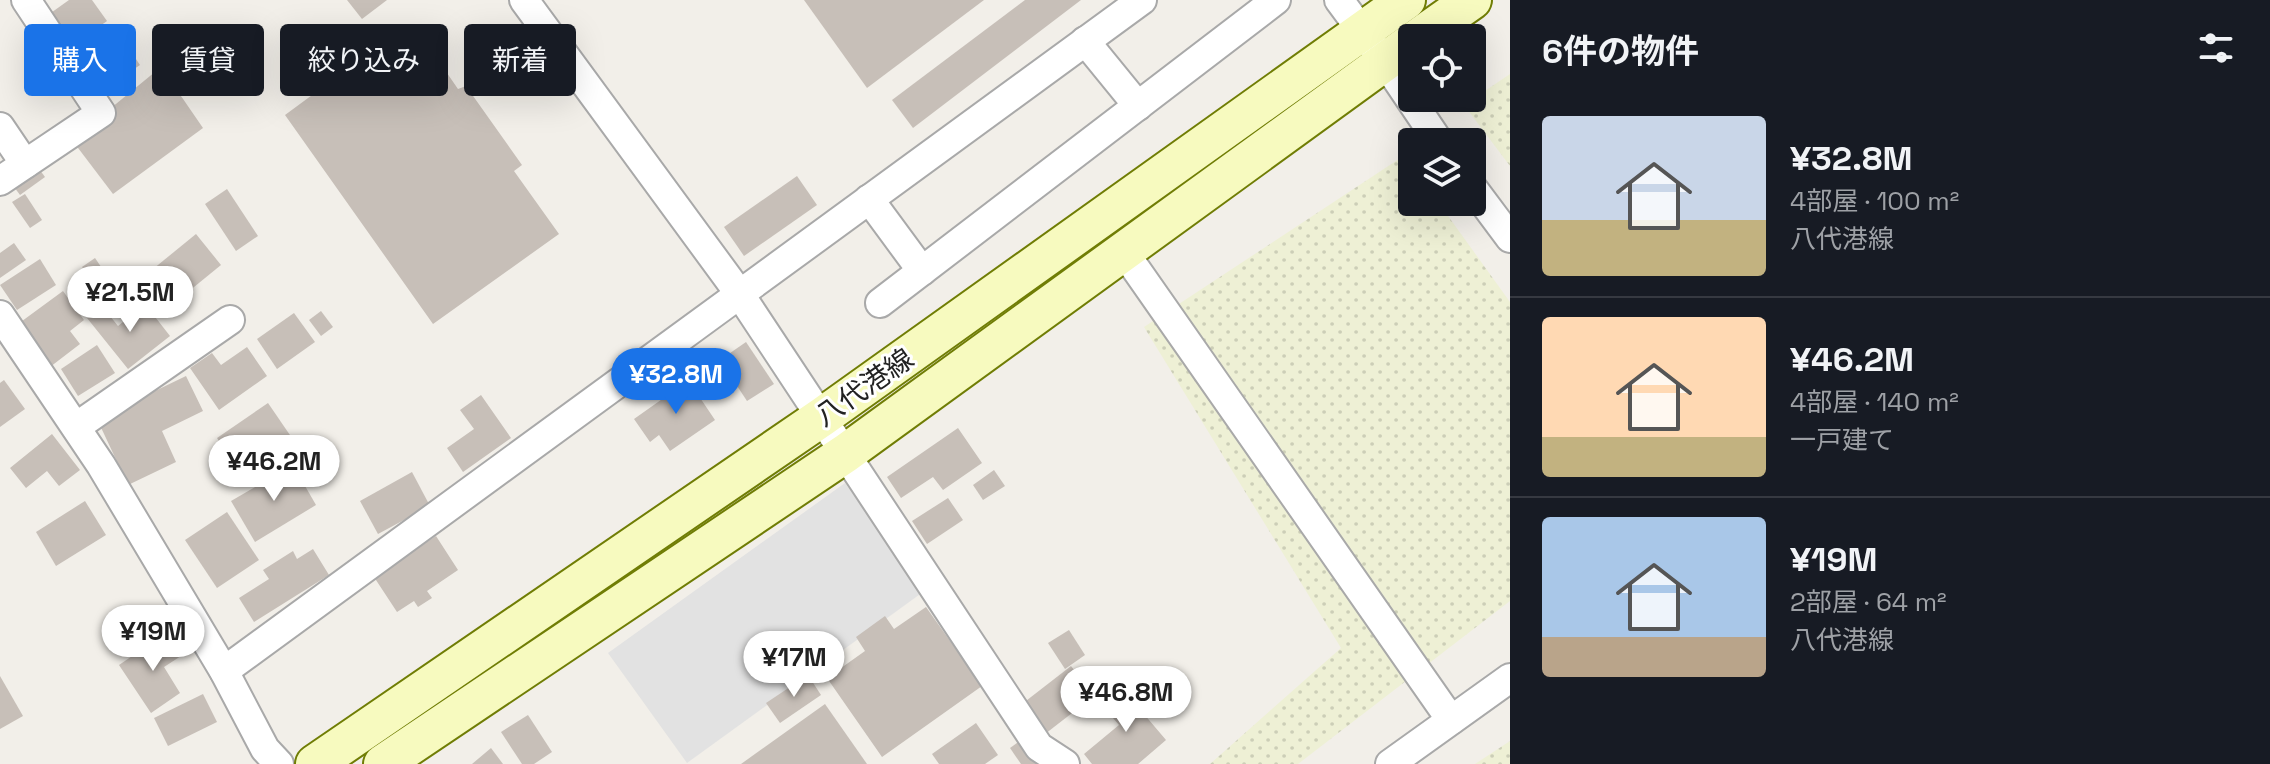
<!DOCTYPE html>
<html lang="ja">
<head>
<meta charset="utf-8">
<style>
	:root { --surface:#171b24; --page:#242831; --text:#f1f3f6; --muted:#9ea1a6; --line:#363941; --accent:#1a73e8 }
	body { margin:0; font-family:"Space Grotesk","Noto Sans JP",sans-serif; background:var(--page); color:var(--text); height:100vh; display:flex; flex-direction:column; font-size:30px; white-space:nowrap }
	* { box-sizing:border-box; margin:0 }
	p { font-size:26px; color:var(--muted) }
	.icon { flex:none; width:44px; height:44px; fill:none; stroke:currentColor; stroke-width:2; stroke-linecap:round; stroke-linejoin:round }
	.map { position:relative; flex:1; overflow:hidden }
	.side { display:flex; flex-direction:column; background:var(--surface); width:760px }
	.side>* { flex:none }
	.hud { position:absolute; left:24px; top:24px; width:760px; height:72px; display:flex; gap:16px }
	.tools { position:absolute; left:1398px; top:24px; display:grid; gap:16px }
	.tools a { display:grid; place-items:center; width:88px; height:88px; border-radius:8px; background:var(--surface); box-shadow:0 8px 32px #0002; font-size:40px }
	.price { position:absolute; translate:-50% -68px; padding:0 18px; border-radius:28px; background:#fff; color:#222; font-size:26px; line-height:52px; filter:drop-shadow(0 2px 4px #0008) }
	.price::after { content:''; position:absolute; left:50%; top:48px; width:24px; height:18px; margin-left:-12px; background:inherit; clip-path:polygon(0 0,100% 0,50% 100%) }
	.price.active { background:var(--accent); color:#fff }
	ul { padding:0; list-style:none }
	li { display:flex; align-items:center; gap:24px; height:200px; padding:0 32px }
	li+li { border-top:2px solid var(--line) }
	li span { display:grid; place-items:center; flex:none; width:224px; height:160px; border-radius:8px; color:#555 }
	li>.icon { margin-inline-start:auto }
	span .icon { width:96px; height:96px; fill:#fffc; stroke-width:1 }
	li b { font-size:34px }
	h2 { display:flex; justify-content:space-between; align-items:center; height:96px; padding:0 32px; font-size:34px }
	.chip { padding:0 28px; border-radius:8px; background:var(--surface); box-shadow:0 8px 32px #0002; font-size:28px; line-height:72px }
	.chip.active { background:var(--accent); color:#fff }
	main { display:flex; flex:1; min-height:0 }
	.map>svg:first-child { display:block }
	.farmland { fill:url(#farmland-dots) }
	.parking { fill:#e2e2e2 }
	.building { fill:#c7bfb8 }
	.lines { fill:none; stroke-linecap:round; stroke-linejoin:round }
	.minor-casing { stroke:#a9a9a9; stroke-width:32 }
	.secondary-casing { stroke:#707d05; stroke-width:42 }
	.minor { stroke:#fff; stroke-width:28 }
	.secondary { stroke:#f7fabf; stroke-width:38 }
	.labels { text-anchor:middle; stroke-width:6; stroke-linejoin:round; paint-order:stroke }
	.street-label { font-size:28px; fill:#222; stroke:#fff }
</style>
</head>
<body>
<main>
<div class="map">
<svg width="1510" height="764" viewBox="0 0 1510 764">
	<defs>
		<pattern id="farmland-dots" width="8" height="8" patternUnits="userSpaceOnUse" patternTransform="scale(2)"><rect width="8" height="8" fill="#eef0d5"/><path d="M2 2h.1M6 6h.1" fill="none" stroke="#ccceb7" stroke-width="1.8" stroke-linecap="round"/></pattern>
	</defs>
	<rect width="100%" height="100%" fill="#f2efe9"/>
	<g class="farmland">
		<polygon points="1510,74 1510,166 1464,105"/>
		<polygon points="1405,155 1412,165 1412,202 1438,202 1510,302 1510,601 1298,764 1210,764 1341,648 1144,327"/>
		<polygon points="1510,741 1510,764 1475,764"/>
	</g>
	<polygon class="parking" points="845,483 923,592 687,763 608,653"/>
	<g class="building">
		<polygon points="69,0 92,0 107,21 64,52 41,20"/>
		<polygon points="347,0 387,0 362,19"/>
		<polygon points="804,0 984,0 867,88"/>
		<polygon points="1025,0 1081,0 913,128 892,100"/>
		<polygon points="117,31 140,65 97,94 74,60"/>
		<polygon points="418,31 458,89 466,86 522,165 514,171 559,234 433,324 285,115 323,87 327,96"/>
		<polygon points="161,67 203,128 113,194 72,140"/>
		<polygon points="34,162 45,177 20,195 9,180"/>
		<polygon points="797,176 817,205 744,256 724,227"/>
		<polygon points="227,189 258,236 236,251 205,204"/>
		<polygon points="25,194 42,220 30,228 12,202"/>
		<polygon points="196,234 221,265 167,309 142,278"/>
		<polygon points="14,243 26,260 0,278 0,253"/>
		<polygon points="95,258 112,283 99,292 82,267"/>
		<polygon points="40,259 56,285 17,310 0,285"/>
		<polygon points="63,291 84,320 70,331 80,344 50,367 18,324"/>
		<polygon points="145,304 170,336 128,369 87,318 102,306 118,326"/>
		<polygon points="321,311 333,327 321,336 309,320"/>
		<polygon points="294,313 315,342 277,369 257,339"/>
		<polygon points="746,342 774,384 747,401 720,360"/>
		<polygon points="97,345 115,373 78,396 61,369"/>
		<polygon points="247,347 267,376 219,410 190,368 212,353 221,365"/>
		<polygon points="684,374 715,420 670,451 659,435 650,442 634,419 675,390 671,383"/>
		<polygon points="186,376 203,411 162,431 176,462 128,485 97,419"/>
		<polygon points="4,380 25,409 0,427 0,383"/>
		<polygon points="481,395 511,438 463,472 447,448 474,429 460,410"/>
		<polygon points="268,403 292,438 240,473 217,438"/>
		<polygon points="958,428 982,463 943,490 933,477 901,498 887,477"/>
		<polygon points="52,434 80,470 59,486 47,471 26,488 10,468"/>
		<polygon points="293,465 316,505 255,542 231,501"/>
		<polygon points="994,470 1005,486 983,500 973,485"/>
		<polygon points="412,472 430,506 378,534 360,501"/>
		<polygon points="948,498 963,520 927,544 912,521"/>
		<polygon points="85,501 106,535 56,566 36,532"/>
		<polygon points="227,512 259,560 217,588 185,540"/>
		<polygon points="436,536 458,570 427,591 432,598 418,607 414,601 397,612 374,577"/>
		<polygon points="313,549 329,575 254,622 239,598 269,579 263,570 293,551 297,559"/>
		<polygon points="926,607 982,686 882,757 827,678 865,651 856,637 885,616 894,629"/>
		<polygon points="1069,630 1085,655 1065,669 1048,643"/>
		<polygon points="166,633 181,656 164,667 180,693 151,713 119,665"/>
		<polygon points="1071,666 1094,696 1045,734 1022,704"/>
		<polygon points="808,675 821,695 780,723 766,703"/>
		<polygon points="0,676 23,716 0,729"/>
		<polygon points="1121,687 1166,740 1138,764 1092,764 1084,754 1119,725 1101,704"/>
		<polygon points="203,694 217,722 168,746 154,718"/>
		<polygon points="825,704 867,764 741,764"/>
		<polygon points="528,715 552,752 534,764 522,764 501,732"/>
		<polygon points="976,723 998,755 985,764 939,764 932,754"/>
		<polygon points="1027,736 1043,759 1036,764 1021,764 1010,748"/>
		<polygon points="491,748 503,764 472,764"/>
	</g>
	<g class="lines">
		<g class="minor-casing">
			<g id="minor">
				<polyline points="524,0 739,293 1039,747 1065,764"/>
				<polyline points="1339,0 1385,62 1439,142"/>
				<polyline points="1085,41 1138,106"/>
				<polyline points="0,127 25,164"/>
				<polyline points="0,181 101,113 26,0"/>
				<polyline points="1472,187 1510,238"/>
				<polyline points="869,199 922,271"/>
				<polyline points="1124,252 1451,720"/>
				<polyline points="880,303 1276,0"/>
				<polyline points="0,315 101,465 224,671 265,749 279,764"/>
				<polyline points="76,427 230,320"/>
				<polyline points="224,671 1142,0"/>
				<polyline points="1390,764 1510,678"/>
			</g>
		</g>
		<g class="secondary-casing">
			<g id="secondary">
				<polyline points="1418,38 1472,0"/>
				<polyline points="315,764 822,417 1406,0"/>
				<polyline points="383,764 846,453 1412,42"/>
			</g>
		</g>
		<use href="#minor" class="minor"/>
		<use href="#secondary" class="secondary"/>
	</g>
	<g class="labels">
		<g class="street-label">
			<text transform="translate(864 387) rotate(-35)" y="10">八代港線</text>
		</g>
	</g>
</svg>
<div class="tools">
<a><svg class="icon" aria-label="locate" viewBox="0 0 24 24"><circle cx="12" cy="12" r="6"/><path d="M12 2v4M12 18v4M2 12h4M18 12h4"/></svg></a>
<a><svg class="icon" aria-label="layers" viewBox="0 0 24 24"><path d="M12 4l9 5-9 5-9-5zM3 14l9 5 9-5"/></svg></a>
</div>
<b class="price" style="left:130px;top:334px">¥21.5M</b>
<b class="price active" style="left:676px;top:416px">¥32.8M</b>
<b class="price" style="left:274px;top:503px">¥46.2M</b>
<b class="price" style="left:153px;top:673px">¥19M</b>
<b class="price" style="left:794px;top:699px">¥17M</b>
<b class="price" style="left:1126px;top:734px">¥46.8M</b>
<div class="hud">
<a class="chip active">購入</a>
<a class="chip">賃貸</a>
<a class="chip">絞り込み</a>
<a class="chip">新着</a>
</div>
</div>
<section class="side">
<h2>6件の物件<svg class="icon" aria-label="filters" viewBox="0 0 24 24"><path d="M4 7h16M4 17h16"/><circle cx="9" cy="7" r="2"/><circle cx="15" cy="17" r="2"/></svg></h2>
<ul>
<li><span style="background:linear-gradient(#c9d6e8 65%,#c2b280 0)"><svg class="icon" aria-label="home" viewBox="0 0 24 24"><path d="M3 11l9-7 9 7M6 9v11h12V9"/></svg></span><div><b>¥32.8M</b><p>4部屋 · 100 m²</p><p>八代港線</p></div></li>
<li><span style="background:linear-gradient(#ffd9b3 75%,#c2b280 0)"><svg class="icon" aria-label="home" viewBox="0 0 24 24"><path d="M3 11l9-7 9 7M6 9v11h12V9"/></svg></span><div><b>¥46.2M</b><p>4部屋 · 140 m²</p><p>一戸建て</p></div></li>
<li><span style="background:linear-gradient(#a9c7e8 75%,#b9a48a 0)"><svg class="icon" aria-label="home" viewBox="0 0 24 24"><path d="M3 11l9-7 9 7M6 9v11h12V9"/></svg></span><div><b>¥19M</b><p>2部屋 · 64 m²</p><p>八代港線</p></div></li>
</ul>
</section>
</main>
</body>
</html>
